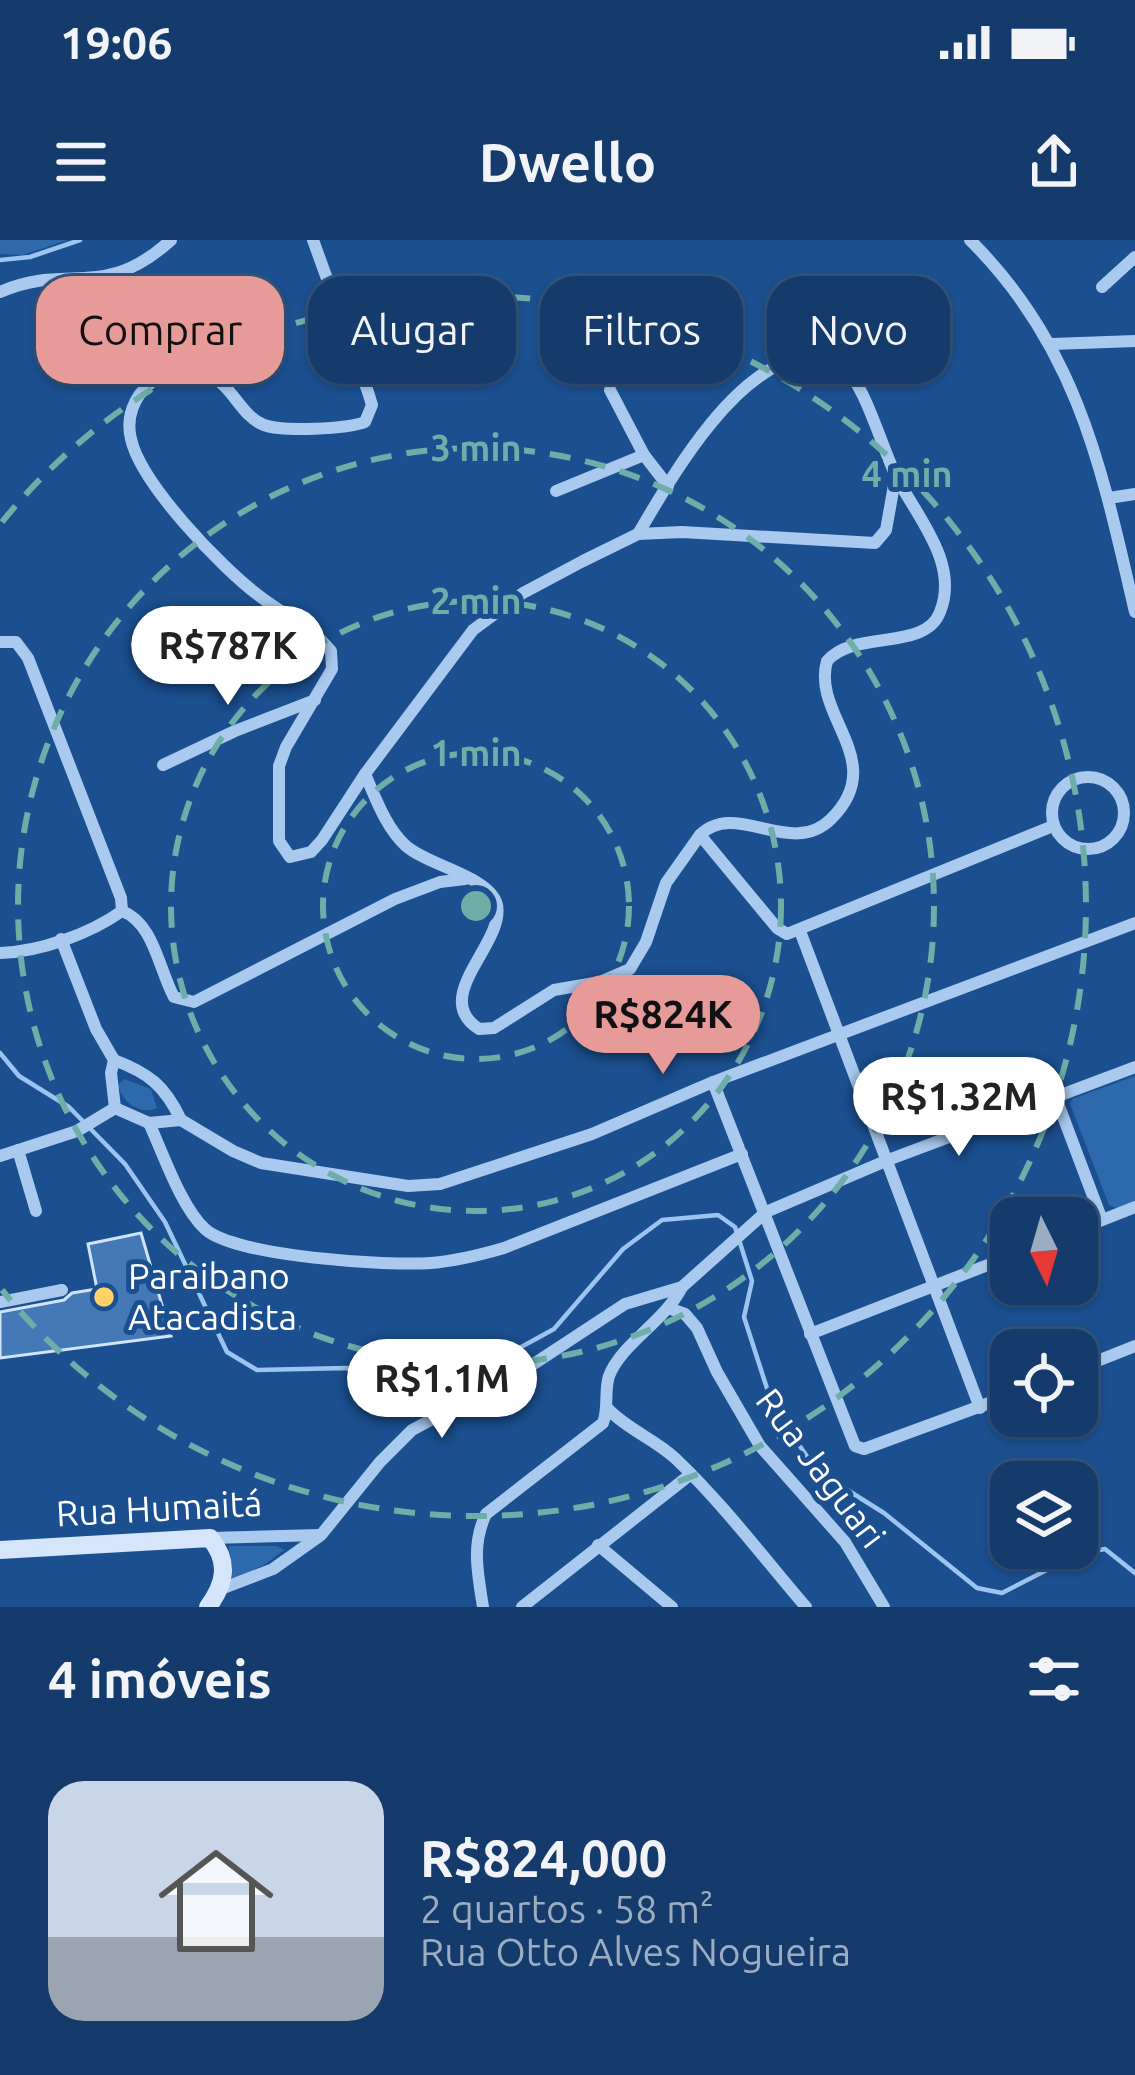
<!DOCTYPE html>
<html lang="pt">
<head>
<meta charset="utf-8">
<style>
	:root { --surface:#143b6b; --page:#214673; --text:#f1f3f6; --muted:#9dadc1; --line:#33557e; --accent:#e69b98 }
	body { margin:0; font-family:Ubuntu,sans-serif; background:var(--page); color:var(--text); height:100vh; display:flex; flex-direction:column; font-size:45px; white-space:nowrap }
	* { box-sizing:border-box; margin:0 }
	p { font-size:39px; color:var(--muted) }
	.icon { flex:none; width:66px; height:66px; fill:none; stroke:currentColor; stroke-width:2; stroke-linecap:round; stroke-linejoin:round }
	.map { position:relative; height:1367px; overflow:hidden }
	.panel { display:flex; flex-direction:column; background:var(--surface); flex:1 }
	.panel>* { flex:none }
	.banner { position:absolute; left:36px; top:36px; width:1065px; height:108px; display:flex; gap:24px }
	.needle { width:78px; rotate:175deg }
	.tools { position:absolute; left:990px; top:957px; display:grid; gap:24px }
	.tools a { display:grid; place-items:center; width:108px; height:108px; border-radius:24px; background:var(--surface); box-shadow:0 3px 9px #0004,0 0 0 3px var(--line); font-size:60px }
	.price { position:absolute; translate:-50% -102px; padding:0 27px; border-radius:42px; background:#fff; color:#222; font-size:39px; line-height:78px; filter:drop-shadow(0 3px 6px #0008) }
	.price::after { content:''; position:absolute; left:50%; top:72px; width:36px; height:27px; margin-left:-18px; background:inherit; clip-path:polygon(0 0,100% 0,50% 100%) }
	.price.on { background:var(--accent); color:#111 }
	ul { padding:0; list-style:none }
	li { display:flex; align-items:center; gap:36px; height:300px; padding:0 48px }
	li+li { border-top:3px solid var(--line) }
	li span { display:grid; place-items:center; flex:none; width:336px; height:240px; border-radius:36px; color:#555 }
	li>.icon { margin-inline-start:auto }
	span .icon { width:144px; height:144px; fill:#fffc; stroke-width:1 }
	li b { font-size:51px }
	h2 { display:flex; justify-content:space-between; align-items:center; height:144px; padding:0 48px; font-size:51px }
	.pill { padding:0 42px; border-radius:36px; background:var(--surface); box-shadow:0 3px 9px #0004,0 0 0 3px var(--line); font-size:42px; line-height:108px }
	.pill.on { background:var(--accent); color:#111 }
	.status { display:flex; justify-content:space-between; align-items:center; height:84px; padding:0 60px; background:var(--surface); direction:ltr }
	.status svg { height:33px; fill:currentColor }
	header { display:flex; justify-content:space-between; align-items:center; height:156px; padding:0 48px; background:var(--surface); font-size:54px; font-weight:700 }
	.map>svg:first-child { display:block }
	.green { fill:#2e69ad }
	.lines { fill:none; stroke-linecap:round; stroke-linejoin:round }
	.stream { stroke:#9cc4f0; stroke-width:4.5 }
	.building { fill:#4478b7; stroke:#cfe3fa; stroke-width:3 }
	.minor { stroke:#a9c9ee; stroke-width:12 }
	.secondary { stroke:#d6e6fa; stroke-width:18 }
	.ring { fill:none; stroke:#6fada8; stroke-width:6; stroke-dasharray:21 15 }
	.poi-dot { fill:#ffd166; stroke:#1b4f8f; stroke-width:4.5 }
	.labels { text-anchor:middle; stroke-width:10; stroke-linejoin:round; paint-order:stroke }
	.poi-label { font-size:36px; fill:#fff; stroke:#1b4f8f; text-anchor:start }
	.street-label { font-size:36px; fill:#fff; stroke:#1b4f8f }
	.centre { fill:#6fada8; stroke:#1b4f8f; stroke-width:6 }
	.ring-label { font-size:36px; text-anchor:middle; font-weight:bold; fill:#6fada8; stroke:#1b4f8f; stroke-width:10; stroke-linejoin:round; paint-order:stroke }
</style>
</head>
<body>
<div class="status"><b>19:06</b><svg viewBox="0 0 49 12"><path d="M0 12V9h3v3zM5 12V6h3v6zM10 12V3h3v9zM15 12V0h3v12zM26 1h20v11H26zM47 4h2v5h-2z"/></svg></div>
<header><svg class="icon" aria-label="menu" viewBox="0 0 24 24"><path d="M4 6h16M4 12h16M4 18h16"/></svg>Dwello<svg class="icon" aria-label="share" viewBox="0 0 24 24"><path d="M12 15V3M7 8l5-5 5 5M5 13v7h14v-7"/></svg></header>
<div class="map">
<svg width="1135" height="1367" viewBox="0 0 1135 1367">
	<rect width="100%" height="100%" fill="#1b4f8f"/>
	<g class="green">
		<polygon points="0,0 68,0 23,15 0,14"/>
		<polygon points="1135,836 1135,963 1119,969 1109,965 1070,864 1072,859"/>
		<path d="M124,839L151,849L157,868C139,876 122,861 118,845Z"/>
		<polygon points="229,1306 277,1306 284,1310 264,1325 231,1339"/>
	</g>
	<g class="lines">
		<g class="stream">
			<polyline points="0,20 30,17 80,0"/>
			<polyline points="0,813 19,836 69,867 125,924 165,982 227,1112 257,1130 347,1128 436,1145 483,1128 554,1089 623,1009 662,980 718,975 735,987 752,1041 744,1077 773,1167 817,1231 884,1273 977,1348 1002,1353 1078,1314 1105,1309 1135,1333"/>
		</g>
	</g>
	<polygon class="building" points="141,993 171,1096 0,1118 0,1072 64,1060 72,1053 97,1049 88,1004"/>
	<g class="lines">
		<g class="minor">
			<path d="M313,0L368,152L372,165L365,182C347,189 283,192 264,185C242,177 233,147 211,136C167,115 120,155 131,199C141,244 221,327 258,355C281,373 312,388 331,411L332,429L286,507L279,526V601L290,617L311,612L322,600L365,534L473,390L523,353L583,321L638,294L682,292L875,303L886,290L896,234"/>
			<path d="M970,0C1078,107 1102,230 1135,372"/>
			<polyline points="1102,47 1135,17"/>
			<path d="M0,52C68,22 103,62 171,0"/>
			<polyline points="1052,104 1135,101"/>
			<polyline points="610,150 644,215 668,246"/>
			<polyline points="556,251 644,215"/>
			<polyline points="1109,258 1135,254"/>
			<path d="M638,294C673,235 732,130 804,116C816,114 828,113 839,121C865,142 881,206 896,236C916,276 960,323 940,372C925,412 854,389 827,421C811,476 890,521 831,579C791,619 736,559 700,595"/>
			<polyline points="0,402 16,402 28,418 121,658 122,671"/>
			<polyline points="163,525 235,491 315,460"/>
			<path d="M365,534C376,559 386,588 406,606C429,626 491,637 497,665C505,704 429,757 479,789L494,788L554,750L600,742L630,729L646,702L666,643L700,595L777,688L787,694L1053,586"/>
			<circle cx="1088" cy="573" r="36"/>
			<path d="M122,671C154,683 159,730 174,757L194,762L395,659L440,642L465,639"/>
			<polyline points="800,691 980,1168"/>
			<polyline points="61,699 96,789 114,820"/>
			<path d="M0,713C39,712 90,694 122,671"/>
			<polyline points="713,842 855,1206 864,1209 1011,1155"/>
			<polyline points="1056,858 1102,980"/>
			<path d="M115,868L111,833L114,820C149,833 165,846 181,880"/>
			<polyline points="115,868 149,883 181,880"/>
			<polyline points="181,880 233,911 261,923 408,946 440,944 592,894 713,842 1135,683"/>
			<path d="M149,883C163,913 181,967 205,989C236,1017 388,1026 431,1023C456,1021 480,1015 504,1008L742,914"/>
			<polyline points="18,910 36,971"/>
			<polyline points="0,916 77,891 115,868"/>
			<polyline points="1077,990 1135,967"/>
			<polyline points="0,1062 62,1050"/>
			<polyline points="671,1069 685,1074 697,1088 717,1132 760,1206 845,1302 884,1367"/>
			<polyline points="810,1094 1011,1016"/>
			<polyline points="1077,1129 1135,1106"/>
			<path d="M608,1169C628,1190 655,1199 676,1219C724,1265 763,1317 806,1367"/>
			<polyline points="210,1298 320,1295"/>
			<polyline points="598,1305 672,1367"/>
			<polyline points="221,1349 273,1329 321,1295 380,1222 412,1190 526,1129 625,1064 682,1047 766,972 888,920 1135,827"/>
			<path d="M483,1367C478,1334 471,1305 486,1274L603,1183C609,1167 604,1151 609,1136C621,1104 665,1081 682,1047"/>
			<polyline points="522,1367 691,1234"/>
		</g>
		<path class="secondary" d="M0,1310L210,1298C230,1322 225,1344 208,1367"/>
	</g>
	<g class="ring">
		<circle cx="476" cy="666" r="153"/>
		<circle cx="476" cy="666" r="305"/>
		<circle cx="476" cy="666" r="458"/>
		<path d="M2 282A610 610 0 1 1 2 1050"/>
	</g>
	<circle class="poi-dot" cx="104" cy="1057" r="12"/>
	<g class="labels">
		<g class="poi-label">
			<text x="128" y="1049">Paraibano<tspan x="128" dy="41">Atacadista</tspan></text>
		</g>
		<g class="street-label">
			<text transform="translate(821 1228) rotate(53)" y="13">Rua Jaguari</text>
			<text transform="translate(159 1268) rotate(-3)" y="13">Rua Humaitá</text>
		</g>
	</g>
	<circle cx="476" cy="666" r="18" class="centre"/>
	<g class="ring-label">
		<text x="476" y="221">3 min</text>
		<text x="907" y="247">4 min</text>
		<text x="476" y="374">2 min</text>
		<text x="476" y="526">1 min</text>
	</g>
</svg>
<div class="tools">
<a><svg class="needle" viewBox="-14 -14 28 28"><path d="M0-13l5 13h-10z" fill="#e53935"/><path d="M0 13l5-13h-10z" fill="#9dadc1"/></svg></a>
<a><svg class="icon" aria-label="locate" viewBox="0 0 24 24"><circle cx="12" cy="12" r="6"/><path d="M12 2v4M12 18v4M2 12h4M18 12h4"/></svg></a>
<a><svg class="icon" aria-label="layers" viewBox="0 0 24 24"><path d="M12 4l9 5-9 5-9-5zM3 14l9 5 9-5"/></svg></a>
</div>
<b class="price" style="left:228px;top:468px">R$787K</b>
<b class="price on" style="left:663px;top:837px">R$824K</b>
<b class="price" style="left:959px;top:919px">R$1.32M</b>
<b class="price" style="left:442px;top:1201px">R$1.1M</b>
<div class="banner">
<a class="pill on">Comprar</a>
<a class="pill">Alugar</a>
<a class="pill">Filtros</a>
<a class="pill">Novo</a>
</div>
</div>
<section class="panel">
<h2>4 imóveis<svg class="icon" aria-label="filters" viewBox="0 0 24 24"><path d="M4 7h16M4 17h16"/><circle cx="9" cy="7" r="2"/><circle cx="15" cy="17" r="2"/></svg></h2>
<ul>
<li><span style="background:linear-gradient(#c9d6e8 65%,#9aa5b1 0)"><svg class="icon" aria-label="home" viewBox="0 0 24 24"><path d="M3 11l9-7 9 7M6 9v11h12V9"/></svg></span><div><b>R$824,000</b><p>2 quartos · 58 m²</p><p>Rua Otto Alves Nogueira</p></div></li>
</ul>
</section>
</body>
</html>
